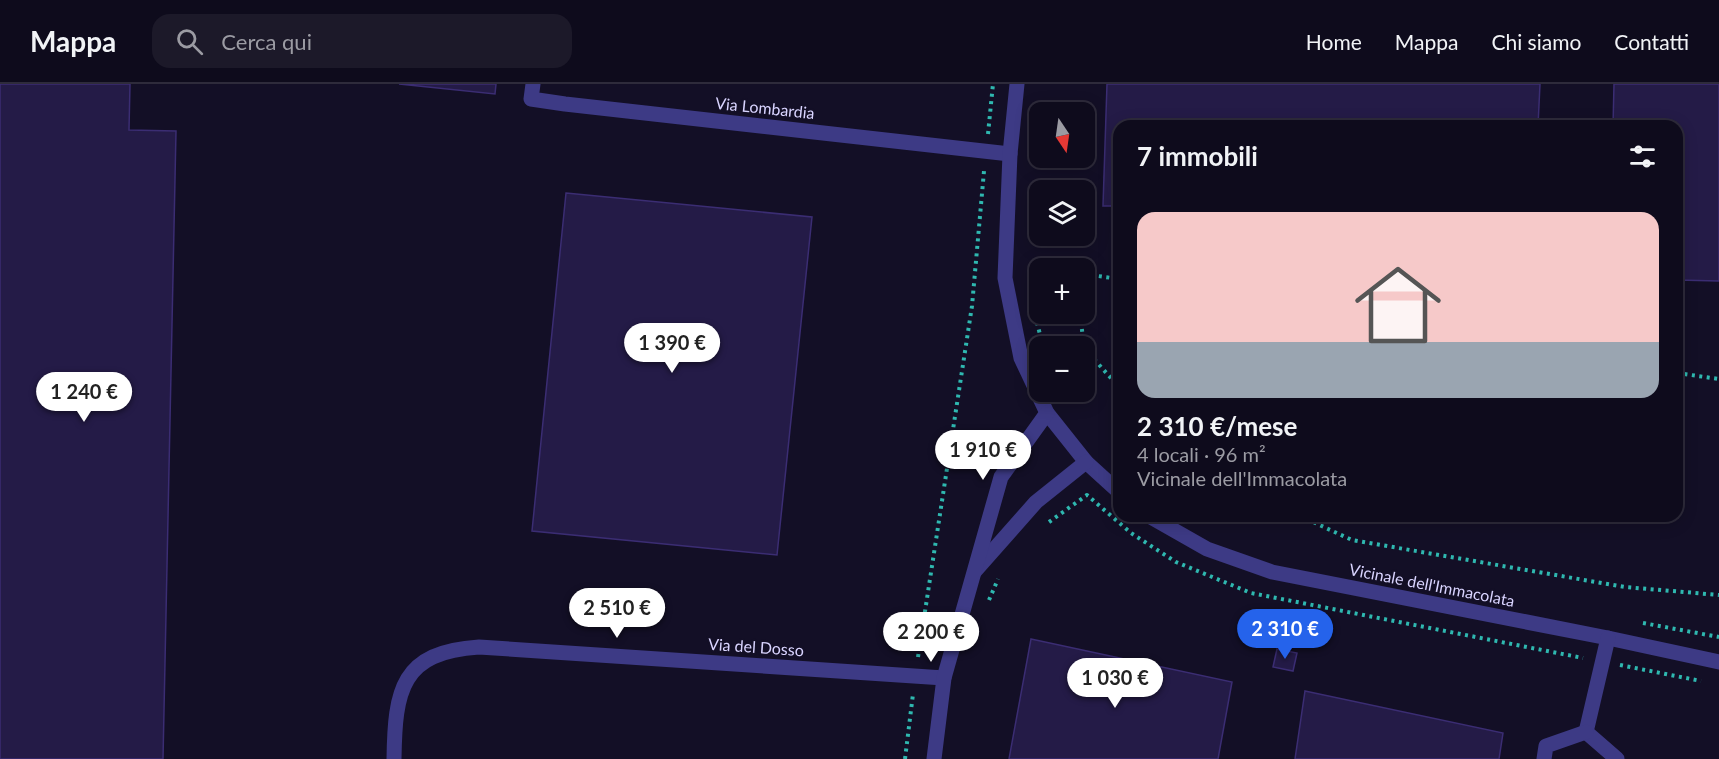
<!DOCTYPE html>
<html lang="it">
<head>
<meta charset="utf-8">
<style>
	:root { --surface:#0e0b1c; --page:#1c1929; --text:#f1f3f6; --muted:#9b9ba3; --line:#2e2b3b; --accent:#2563eb }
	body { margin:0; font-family:Lato,sans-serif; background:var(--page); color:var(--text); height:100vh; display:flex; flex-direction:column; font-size:22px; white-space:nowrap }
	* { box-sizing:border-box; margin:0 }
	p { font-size:20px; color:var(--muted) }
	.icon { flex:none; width:33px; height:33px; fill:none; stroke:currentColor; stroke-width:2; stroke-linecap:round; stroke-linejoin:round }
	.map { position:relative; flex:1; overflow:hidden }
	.drawer { position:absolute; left:1113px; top:36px; width:570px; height:402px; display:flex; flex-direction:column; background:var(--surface); border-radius:18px; box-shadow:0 3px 15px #0003,0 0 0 2px var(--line) }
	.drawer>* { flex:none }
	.needle { width:39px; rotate:167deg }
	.fabs { position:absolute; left:1029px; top:18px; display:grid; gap:12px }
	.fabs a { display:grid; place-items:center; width:66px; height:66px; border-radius:12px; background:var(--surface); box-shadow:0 3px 15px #0003,0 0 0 2px var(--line); font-size:30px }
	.price { position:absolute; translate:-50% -51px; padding:0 14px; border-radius:21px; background:#fff; color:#222; font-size:20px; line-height:39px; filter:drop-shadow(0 2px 3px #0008) }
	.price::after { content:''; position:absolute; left:50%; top:36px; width:18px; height:14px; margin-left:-9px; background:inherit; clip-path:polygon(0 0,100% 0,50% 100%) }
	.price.selected { background:var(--accent); color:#fff }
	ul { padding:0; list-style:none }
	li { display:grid; align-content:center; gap:12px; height:318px; padding:0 24px }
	li span { display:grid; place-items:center; height:186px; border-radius:18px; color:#555 }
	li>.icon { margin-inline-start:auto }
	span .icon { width:108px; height:108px; fill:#fffc; stroke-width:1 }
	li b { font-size:26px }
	h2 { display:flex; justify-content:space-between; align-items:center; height:72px; padding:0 24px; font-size:26px }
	header { display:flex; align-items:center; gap:36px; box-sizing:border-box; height:84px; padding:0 30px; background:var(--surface); border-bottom:2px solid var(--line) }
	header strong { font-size:28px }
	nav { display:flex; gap:33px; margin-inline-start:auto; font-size:21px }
	.search { width:420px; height:54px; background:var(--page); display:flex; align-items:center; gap:15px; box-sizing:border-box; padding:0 21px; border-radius:18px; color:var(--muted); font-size:22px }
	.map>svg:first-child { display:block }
	.building { fill:#241b47; stroke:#3b2d73; stroke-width:1.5 }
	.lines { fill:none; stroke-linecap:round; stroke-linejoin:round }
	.path { stroke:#2fb8b0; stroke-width:4; stroke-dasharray:3 4.5; stroke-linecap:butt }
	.minor { stroke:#3d3a85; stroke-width:15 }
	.labels { text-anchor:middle; stroke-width:4.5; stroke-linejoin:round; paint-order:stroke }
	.street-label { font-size:16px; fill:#d9d4ff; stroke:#130f26 }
</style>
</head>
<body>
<header>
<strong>Mappa</strong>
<div class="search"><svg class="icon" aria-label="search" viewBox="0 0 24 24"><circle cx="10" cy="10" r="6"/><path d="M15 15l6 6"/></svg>Cerca qui</div>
<nav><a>Home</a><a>Mappa</a><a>Chi siamo</a><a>Contatti</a></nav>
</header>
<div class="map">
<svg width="1719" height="675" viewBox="0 0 1719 675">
	<rect width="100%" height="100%" fill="#130f26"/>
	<g class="building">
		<polygon points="0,0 130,0 129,46 176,47 163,675 0,675"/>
		<polygon points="399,0 496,0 495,10"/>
		<polygon points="1107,0 1540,0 1538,42 1119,42 1119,122 1103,122"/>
		<polygon points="1614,0 1719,0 1719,197 1677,196 1677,42 1613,42"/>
		<polygon points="566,109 812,133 777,471 532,447"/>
		<polygon points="1031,555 1232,598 1218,675 1009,675"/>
		<polygon points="1277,565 1297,569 1293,587 1273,583"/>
		<polygon points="1305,607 1503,649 1499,675 1295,675"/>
	</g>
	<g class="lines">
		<g class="path">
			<polyline points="988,50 993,0"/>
			<polyline points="1084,190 1119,195"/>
			<polyline points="1080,230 1084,262"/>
			<polyline points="1035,231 1043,262"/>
			<polyline points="1084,264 1119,303"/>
			<polyline points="1677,289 1719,295"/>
			<polyline points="1300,432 1352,456 1625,503 1719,511"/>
			<polyline points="1049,438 1087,411 1131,449 1176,478 1251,509 1583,574"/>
			<polyline points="989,516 998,495"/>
			<polyline points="1643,539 1719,553"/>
			<polyline points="918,573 972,222 984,87"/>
			<polyline points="1620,581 1701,597"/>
			<polyline points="905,675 913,610"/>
		</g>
		<g class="minor">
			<polyline points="533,0 531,15 565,20 1010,70"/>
			<polyline points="1017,0 1010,70 1005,194 1021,274 1047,329 1086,378 1119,408"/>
			<polyline points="1149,432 1207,465 1272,488 1608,554 1719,578"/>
			<polyline points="975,487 1036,418 1086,378"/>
			<polyline points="1608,554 1586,648 1617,675"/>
			<path d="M394,675C395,606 401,568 479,563L944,594"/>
			<polyline points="934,675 944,594 1001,393 1047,329"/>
			<polyline points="1544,675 1546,662 1586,648"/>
		</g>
	</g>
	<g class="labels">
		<g class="street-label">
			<text transform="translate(765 24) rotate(6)" y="6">Via Lombardia</text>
			<text transform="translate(1432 501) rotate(11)" y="6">Vicinale dell'Immacolata</text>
			<text transform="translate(756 563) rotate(4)" y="6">Via del Dosso</text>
		</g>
	</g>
</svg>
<div class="fabs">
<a><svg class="needle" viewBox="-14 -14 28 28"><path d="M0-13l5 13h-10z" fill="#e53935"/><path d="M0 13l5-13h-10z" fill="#9b9ba3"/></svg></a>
<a><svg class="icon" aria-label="layers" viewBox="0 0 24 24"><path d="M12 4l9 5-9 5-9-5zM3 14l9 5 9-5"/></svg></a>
<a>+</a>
<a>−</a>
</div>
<b class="price" style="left:672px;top:290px">1 390 €</b>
<b class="price" style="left:84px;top:339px">1 240 €</b>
<b class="price" style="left:983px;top:397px">1 910 €</b>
<b class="price" style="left:617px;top:555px">2 510 €</b>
<b class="price selected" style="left:1285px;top:576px">2 310 €</b>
<b class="price" style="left:931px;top:579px">2 200 €</b>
<b class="price" style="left:1115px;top:625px">1 030 €</b>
<section class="drawer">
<h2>7 immobili<svg class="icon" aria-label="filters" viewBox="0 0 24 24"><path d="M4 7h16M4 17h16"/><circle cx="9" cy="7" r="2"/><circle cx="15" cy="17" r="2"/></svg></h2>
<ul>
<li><span style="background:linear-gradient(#f6c9c9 70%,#9aa5b1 0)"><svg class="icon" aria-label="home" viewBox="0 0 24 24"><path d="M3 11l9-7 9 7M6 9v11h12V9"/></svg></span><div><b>2 310 €/mese</b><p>4 locali · 96 m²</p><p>Vicinale dell'Immacolata</p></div></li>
</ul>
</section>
</div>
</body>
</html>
